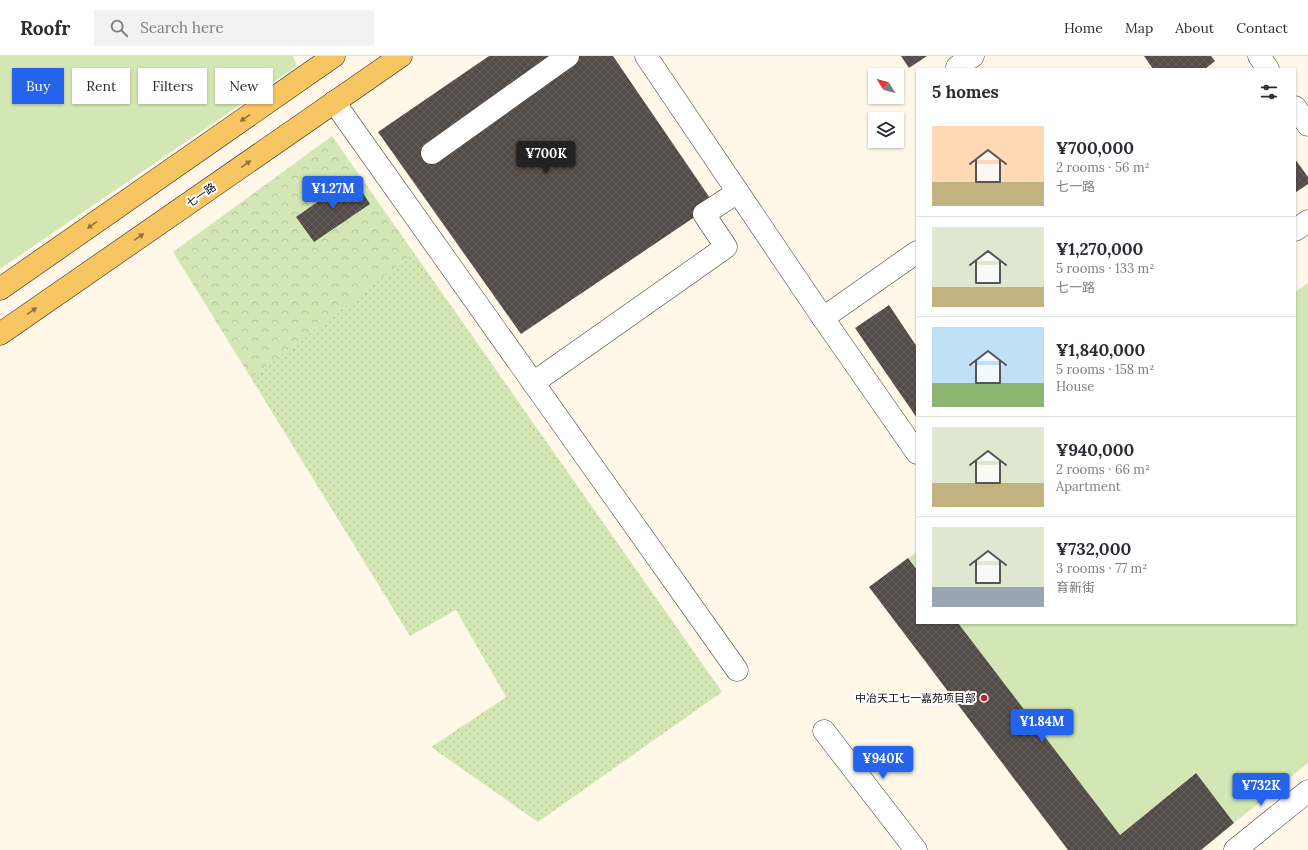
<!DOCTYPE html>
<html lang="en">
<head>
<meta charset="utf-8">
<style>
	:root { --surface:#fff; --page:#f2f2f3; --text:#2b2b33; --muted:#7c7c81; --line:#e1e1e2; --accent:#2563eb }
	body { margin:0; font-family:Lora,"Noto Sans SC",serif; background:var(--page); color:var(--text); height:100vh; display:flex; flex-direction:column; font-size:15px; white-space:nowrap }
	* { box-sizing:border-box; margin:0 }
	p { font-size:13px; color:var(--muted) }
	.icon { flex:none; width:22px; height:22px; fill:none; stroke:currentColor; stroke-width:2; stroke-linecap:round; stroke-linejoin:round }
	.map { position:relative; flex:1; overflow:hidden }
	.drawer { position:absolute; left:916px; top:12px; width:380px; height:556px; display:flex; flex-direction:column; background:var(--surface); border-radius:0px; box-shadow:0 1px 3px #0004 }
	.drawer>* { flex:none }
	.banner { position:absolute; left:12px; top:12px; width:380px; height:36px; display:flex; gap:8px }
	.needle { width:26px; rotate:307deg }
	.fabs { position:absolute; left:868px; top:12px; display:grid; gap:8px }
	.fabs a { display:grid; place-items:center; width:36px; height:36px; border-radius:0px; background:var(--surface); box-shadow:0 1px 3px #0004; font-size:20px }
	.price { position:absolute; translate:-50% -34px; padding:0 9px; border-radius:4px; background:var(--accent); color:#fff; font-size:13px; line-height:26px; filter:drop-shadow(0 1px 2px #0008) }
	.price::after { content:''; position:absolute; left:50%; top:24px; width:12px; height:9px; margin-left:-6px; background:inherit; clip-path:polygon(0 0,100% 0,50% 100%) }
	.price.current { background:#222; color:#fff }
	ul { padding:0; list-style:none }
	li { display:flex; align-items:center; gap:12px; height:100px; padding:0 16px }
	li+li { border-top:1px solid var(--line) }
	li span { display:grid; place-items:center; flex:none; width:112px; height:80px; border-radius:0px; color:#555 }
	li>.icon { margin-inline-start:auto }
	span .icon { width:48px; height:48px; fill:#fffc; stroke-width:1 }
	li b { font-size:17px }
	h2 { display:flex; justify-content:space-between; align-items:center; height:48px; padding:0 16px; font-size:17px }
	.tag { padding:0 14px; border-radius:0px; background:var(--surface); box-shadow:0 1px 3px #0004; font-size:14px; line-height:36px }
	.tag.current { background:var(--accent); color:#fff }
	header { display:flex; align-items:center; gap:24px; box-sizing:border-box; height:56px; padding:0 20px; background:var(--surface); border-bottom:1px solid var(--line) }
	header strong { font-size:19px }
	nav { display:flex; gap:22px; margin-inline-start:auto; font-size:14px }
	.search { width:280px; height:36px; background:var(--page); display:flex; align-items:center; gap:10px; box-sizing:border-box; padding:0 14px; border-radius:0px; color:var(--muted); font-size:15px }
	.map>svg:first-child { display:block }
	.grass { fill:#d3e7b4 }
	.park { fill:url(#park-crowns) }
	.garden { fill:url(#garden-dots) }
	.building { fill:url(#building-cross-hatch) }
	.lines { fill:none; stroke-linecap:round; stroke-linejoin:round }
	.minor-casing { stroke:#3e3e3e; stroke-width:23 }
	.major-casing { stroke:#1c1c1c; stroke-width:23 }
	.minor { stroke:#fff; stroke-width:22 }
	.major { stroke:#f7c561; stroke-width:22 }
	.oneway { fill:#8d713a }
	.poi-dot { fill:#b82639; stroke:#fff; stroke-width:1.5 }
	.labels { text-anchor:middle; stroke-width:4; stroke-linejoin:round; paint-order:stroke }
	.street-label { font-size:11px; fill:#0b0b0b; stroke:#fff }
	.poi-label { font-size:11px; fill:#0b0b0b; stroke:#fff; text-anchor:end }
</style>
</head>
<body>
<header>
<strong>Roofr</strong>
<div class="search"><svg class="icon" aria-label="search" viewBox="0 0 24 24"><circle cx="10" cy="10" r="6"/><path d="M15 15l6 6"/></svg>Search here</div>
<nav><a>Home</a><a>Map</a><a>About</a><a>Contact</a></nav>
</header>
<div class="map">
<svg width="1308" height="794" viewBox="0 0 1308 794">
	<defs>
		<pattern id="park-crowns" width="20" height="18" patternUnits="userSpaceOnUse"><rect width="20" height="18" fill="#d3e7b4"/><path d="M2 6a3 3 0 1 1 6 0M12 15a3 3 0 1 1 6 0" fill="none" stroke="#b4c599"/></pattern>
		<pattern id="garden-dots" width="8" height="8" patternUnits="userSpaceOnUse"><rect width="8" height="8" fill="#d3e7b4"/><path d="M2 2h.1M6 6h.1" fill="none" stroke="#b4c599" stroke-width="1.8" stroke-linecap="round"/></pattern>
		<pattern id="building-cross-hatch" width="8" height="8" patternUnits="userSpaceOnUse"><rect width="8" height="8" fill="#534b47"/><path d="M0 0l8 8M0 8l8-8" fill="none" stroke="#67605d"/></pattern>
	</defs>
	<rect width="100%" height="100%" fill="#fff8e9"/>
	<g class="grass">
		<polygon points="0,0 293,0 297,10 0,213"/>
		<polygon points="1308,227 1308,707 1234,767 1195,717 1120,779 958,567 1295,567 1295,236"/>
		<polygon points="917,496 917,514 908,502"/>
	</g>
	<polygon class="park" points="332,80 414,197 251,322 173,196"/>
	<polygon class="garden" points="414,197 722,636 538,766 431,691 506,641 456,554 410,580 251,322"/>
	<g class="building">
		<polygon points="489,0 613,0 714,148 521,278 378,76"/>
		<polygon points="901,0 927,0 909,12"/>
		<polygon points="1144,0 1211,0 1215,5 1205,13 1153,13"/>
		<polygon points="1295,103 1308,121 1308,128 1295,137"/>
		<polygon points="353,121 370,148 314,186 296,161"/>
		<polygon points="889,249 917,291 917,362 855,272"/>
		<polygon points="908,502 917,514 917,567 958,567 1120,779 1196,717 1234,767 1201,794 1068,794 869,531"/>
	</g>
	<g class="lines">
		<g class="minor-casing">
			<g id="minor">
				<polyline points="646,0 823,262 917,196"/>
				<polyline points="1259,0 1268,13"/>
				<polyline points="958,13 957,11 973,0"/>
				<polyline points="334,46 737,614"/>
				<polyline points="1295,51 1308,69"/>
				<polyline points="432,97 568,0"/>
				<polyline points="1295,174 1308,165"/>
				<polyline points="823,262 917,397"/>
				<polyline points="533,327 726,191 704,158 738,136"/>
				<polyline points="824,675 916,794"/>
				<polyline points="1235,794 1308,735"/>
			</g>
		</g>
		<g class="major-casing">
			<g id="major">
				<polyline points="0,233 334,0"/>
				<polyline points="0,278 401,0"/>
			</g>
		</g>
		<use href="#minor" class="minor"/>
		<use href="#major" class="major"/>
	</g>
	<defs><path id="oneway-solid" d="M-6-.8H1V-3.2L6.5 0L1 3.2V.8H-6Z"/></defs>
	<g class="oneway">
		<use href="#oneway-solid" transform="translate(245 62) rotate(145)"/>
		<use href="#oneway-solid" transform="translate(246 108) rotate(-35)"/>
		<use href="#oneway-solid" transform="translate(92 169) rotate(145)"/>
		<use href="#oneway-solid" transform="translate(139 181) rotate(-35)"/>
		<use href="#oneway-solid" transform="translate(32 255) rotate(-35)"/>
	</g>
	<circle class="poi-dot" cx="984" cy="642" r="4"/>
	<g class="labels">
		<g class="street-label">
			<text transform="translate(201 139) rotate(-35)" y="4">七一路</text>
		</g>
		<g class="poi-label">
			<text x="976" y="646">中冶天工七一嘉苑项目部</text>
		</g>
	</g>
</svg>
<div class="fabs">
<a><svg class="needle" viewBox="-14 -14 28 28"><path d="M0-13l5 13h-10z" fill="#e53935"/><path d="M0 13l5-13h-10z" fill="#7c7c81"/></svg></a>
<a><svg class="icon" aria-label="layers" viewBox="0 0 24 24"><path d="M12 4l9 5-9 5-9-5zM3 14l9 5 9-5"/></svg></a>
</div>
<b class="price current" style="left:546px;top:119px">¥700K</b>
<b class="price" style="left:333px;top:154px">¥1.27M</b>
<b class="price" style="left:1042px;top:687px">¥1.84M</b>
<b class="price" style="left:883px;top:724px">¥940K</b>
<b class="price" style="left:1261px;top:751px">¥732K</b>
<div class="banner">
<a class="tag current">Buy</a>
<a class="tag">Rent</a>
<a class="tag">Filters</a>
<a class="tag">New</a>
</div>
<section class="drawer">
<h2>5 homes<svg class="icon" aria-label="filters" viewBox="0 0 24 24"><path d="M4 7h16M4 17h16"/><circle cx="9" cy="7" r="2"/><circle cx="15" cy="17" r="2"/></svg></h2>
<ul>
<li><span style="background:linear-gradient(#ffd9b3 70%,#c2b280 0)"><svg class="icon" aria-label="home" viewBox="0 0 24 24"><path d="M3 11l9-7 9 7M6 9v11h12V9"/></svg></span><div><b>¥700,000</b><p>2 rooms · 56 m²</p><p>七一路</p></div></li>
<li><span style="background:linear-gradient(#dfe7d0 75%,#c2b280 0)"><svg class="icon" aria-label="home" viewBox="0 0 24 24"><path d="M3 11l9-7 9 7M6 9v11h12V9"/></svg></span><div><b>¥1,270,000</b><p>5 rooms · 133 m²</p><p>七一路</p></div></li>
<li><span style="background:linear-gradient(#bfe0f5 70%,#8fb573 0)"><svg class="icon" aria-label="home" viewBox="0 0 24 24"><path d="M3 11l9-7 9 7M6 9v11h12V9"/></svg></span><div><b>¥1,840,000</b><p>5 rooms · 158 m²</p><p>House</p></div></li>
<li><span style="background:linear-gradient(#dfe7d0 70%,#c2b280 0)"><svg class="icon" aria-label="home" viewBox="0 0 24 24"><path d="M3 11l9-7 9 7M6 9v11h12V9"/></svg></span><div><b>¥940,000</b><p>2 rooms · 66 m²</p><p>Apartment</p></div></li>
<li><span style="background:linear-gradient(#dfe7d0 75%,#9aa5b1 0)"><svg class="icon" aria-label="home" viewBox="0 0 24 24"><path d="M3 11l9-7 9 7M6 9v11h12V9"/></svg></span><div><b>¥732,000</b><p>3 rooms · 77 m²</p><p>育新街</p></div></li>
</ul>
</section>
</div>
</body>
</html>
